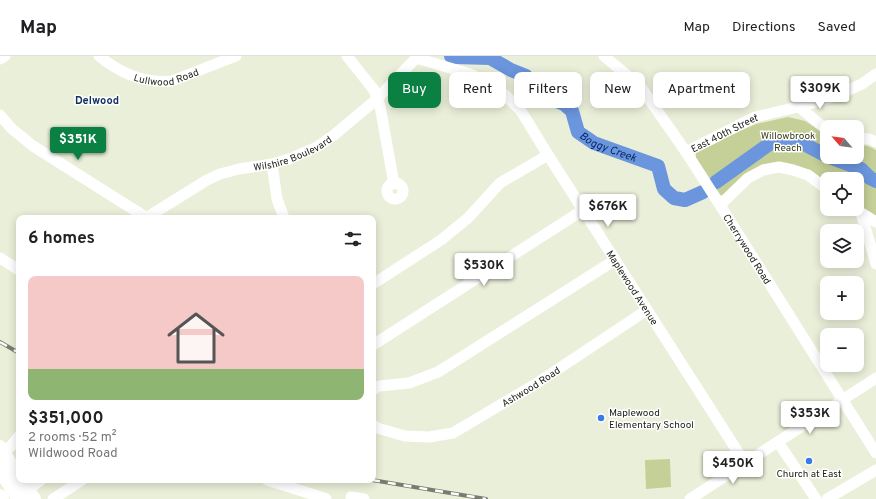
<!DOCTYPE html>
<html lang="en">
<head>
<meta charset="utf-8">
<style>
	:root { --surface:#fff; --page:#f2f2f2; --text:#202124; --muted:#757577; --line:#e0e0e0; --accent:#0b8043 }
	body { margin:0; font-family:Overpass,sans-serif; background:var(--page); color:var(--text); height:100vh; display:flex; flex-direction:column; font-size:15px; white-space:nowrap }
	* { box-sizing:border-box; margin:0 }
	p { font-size:13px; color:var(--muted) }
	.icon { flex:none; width:22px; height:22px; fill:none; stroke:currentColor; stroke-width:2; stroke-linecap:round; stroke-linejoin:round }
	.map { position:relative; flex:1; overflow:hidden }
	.details { position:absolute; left:16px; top:159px; width:360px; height:268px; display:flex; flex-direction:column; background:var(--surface); border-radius:8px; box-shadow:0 2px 10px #0003 }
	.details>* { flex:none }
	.guide { position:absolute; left:388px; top:16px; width:380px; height:36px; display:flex; gap:8px }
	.needle { width:26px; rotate:298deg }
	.fabs { position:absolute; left:820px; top:64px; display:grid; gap:8px }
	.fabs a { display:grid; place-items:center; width:44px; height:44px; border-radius:8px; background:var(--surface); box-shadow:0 2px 10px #0003; font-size:20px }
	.price { position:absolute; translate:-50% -34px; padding:0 9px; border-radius:4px; background:#fff; color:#222; font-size:13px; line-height:26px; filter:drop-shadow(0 1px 2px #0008) }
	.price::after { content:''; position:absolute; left:50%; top:24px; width:12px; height:9px; margin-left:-6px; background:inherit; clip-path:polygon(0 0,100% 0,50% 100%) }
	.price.active { background:var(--accent); color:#fff }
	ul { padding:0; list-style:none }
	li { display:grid; align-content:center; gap:8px; height:212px; padding:0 12px }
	li span { display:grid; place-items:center; height:124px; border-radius:8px; color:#555 }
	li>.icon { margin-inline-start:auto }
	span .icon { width:72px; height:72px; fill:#fffc; stroke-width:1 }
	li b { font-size:17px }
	h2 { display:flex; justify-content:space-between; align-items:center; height:48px; padding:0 12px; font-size:17px }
	.tag { padding:0 14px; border-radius:8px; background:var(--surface); box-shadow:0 2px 10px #0003; font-size:14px; line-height:36px }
	.tag.active { background:var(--accent); color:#fff }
	header { display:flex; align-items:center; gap:24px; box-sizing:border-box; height:56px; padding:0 20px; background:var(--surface); border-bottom:1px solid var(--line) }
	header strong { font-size:19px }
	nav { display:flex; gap:22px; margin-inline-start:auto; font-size:14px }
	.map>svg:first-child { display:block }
	.green { fill:#c5cf98 }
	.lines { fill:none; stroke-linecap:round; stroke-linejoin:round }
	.river { stroke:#6b95dc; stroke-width:14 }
	.minor { stroke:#fff; stroke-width:11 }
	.major { stroke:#fff; stroke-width:14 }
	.highway { stroke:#fff; stroke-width:16 }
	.rail-casing { stroke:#7a7c6e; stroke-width:4 }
	.rail { stroke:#fff; stroke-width:2.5; stroke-dasharray:8; stroke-linecap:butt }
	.poi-dot { fill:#397ae9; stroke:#fff; stroke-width:1.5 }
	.labels { text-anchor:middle; stroke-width:3; stroke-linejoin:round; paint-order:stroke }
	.street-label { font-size:10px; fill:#1c1d15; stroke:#fff }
	.park-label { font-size:10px; fill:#383e18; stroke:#fff }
	.poi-label { font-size:10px; fill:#1c1d15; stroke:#fff; text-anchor:start }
	.neighbourhood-label { font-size:11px; font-weight:bold; fill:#113065; stroke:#fff }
	.water-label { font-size:11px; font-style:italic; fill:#032866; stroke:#fff }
</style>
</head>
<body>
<header>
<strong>Map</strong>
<nav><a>Map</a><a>Directions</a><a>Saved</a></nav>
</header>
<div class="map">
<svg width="876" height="443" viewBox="0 0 876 443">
	<rect width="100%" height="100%" fill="#eaefd9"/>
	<g class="green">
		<polygon points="788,61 805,65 827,79 827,101 857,101 857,89 868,90 876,94 876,163 857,149 857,123 827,123 827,128 787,107 723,139 720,139 719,137 696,102 696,97 699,93 756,68"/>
		<polygon points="670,403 671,431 646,433 645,404"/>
	</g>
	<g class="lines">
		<g class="river">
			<path id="s1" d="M451,0L454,1L490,2L511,14L526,20L539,38L564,48L572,55L578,76L594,87L658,110L664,133L674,142L685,144L703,136"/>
			<polyline points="829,101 861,113 870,122 876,125"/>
			<polyline points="716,126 775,84 798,85 827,100"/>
		</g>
		<g class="minor">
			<path id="s2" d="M99,0C120,17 144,28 172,25L236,0"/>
			<polyline points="347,0 374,34 380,50 394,128"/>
			<path id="s3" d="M604,0L640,30L686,96L720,149L876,397"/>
			<path id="s4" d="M416,2L467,17L491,27L506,40L521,55L548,99L745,407"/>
			<polyline points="0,3 5,0"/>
			<polyline points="799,51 827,74"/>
			<polyline points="0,59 11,72 33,90 147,162"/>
			<polyline points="857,82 869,83 876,86"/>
			<path id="s5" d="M686,96L755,61L802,50L833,41L862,28L876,18"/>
			<polyline points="272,108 277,143 284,162"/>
			<circle cx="395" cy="135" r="8"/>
			<polyline points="720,149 748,122 763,114 779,111 793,114 808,119 827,133"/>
			<polyline points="858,155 876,166"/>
			<polyline points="861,157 876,208"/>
			<path id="s6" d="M146,162L207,124L220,118L239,113L272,108L289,103L317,91L334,79L377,43L418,0"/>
			<polyline points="0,202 19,214"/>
			<polyline points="373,228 441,184 468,162 500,127 548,99"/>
			<polyline points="373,289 583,154"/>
			<polyline points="373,334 379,330 409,327 438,316 615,204"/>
			<path id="s7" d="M373,369L377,372L405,380L429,381L453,377L534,329L647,254"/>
			<polyline points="778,386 816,443"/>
			<polyline points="3,396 11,390 19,380"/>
			<polyline points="267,424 324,442 326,443"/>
			<polyline points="28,434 41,424"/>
			<polyline points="351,441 364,443"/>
			<polyline points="53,443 82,424"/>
			<polyline points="690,443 876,322"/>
			<polyline points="827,443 876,414"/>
		</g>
		<g class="major">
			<polyline points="0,391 19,421"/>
			<polyline points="21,424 34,443"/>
		</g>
		<g class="highway">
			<polyline points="0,412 20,443"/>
			<polyline points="0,441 1,443"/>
		</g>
		<g class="rail-casing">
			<g id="rail">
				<polyline points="0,286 19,297"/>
				<polyline points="372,424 486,443"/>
			</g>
		</g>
		<use href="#rail" class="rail"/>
	</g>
	<g class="poi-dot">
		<circle cx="601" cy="362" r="4"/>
		<circle cx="809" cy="405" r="4"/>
	</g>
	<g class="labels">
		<g class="street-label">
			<text dy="4" stroke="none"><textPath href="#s2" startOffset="74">Lullwood Road</textPath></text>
			<text dy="4" stroke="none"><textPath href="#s5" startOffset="43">East 40th Street</textPath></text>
			<text dy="4" stroke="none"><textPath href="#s6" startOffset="162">Wilshire Boulevard</textPath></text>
			<text dy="4" stroke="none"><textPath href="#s3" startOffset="242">Cherrywood Road</textPath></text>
			<text dy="4" stroke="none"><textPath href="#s4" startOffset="329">Maplewood Avenue</textPath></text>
			<text dy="4" stroke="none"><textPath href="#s7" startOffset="173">Ashwood Road</textPath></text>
		</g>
		<g class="park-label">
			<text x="788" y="83">Willowbrook<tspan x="788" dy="12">Reach</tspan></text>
		</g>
		<g class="poi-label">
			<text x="609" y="360">Maplewood<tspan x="609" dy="12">Elementary School</tspan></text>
			<text x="809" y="421" text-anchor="middle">Church at East</text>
		</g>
		<g class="neighbourhood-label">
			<text x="97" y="48">Delwood</text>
		</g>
		<g class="water-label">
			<text dy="4" stroke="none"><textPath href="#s1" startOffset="195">Boggy Creek</textPath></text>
		</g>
	</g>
</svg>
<div class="fabs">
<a><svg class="needle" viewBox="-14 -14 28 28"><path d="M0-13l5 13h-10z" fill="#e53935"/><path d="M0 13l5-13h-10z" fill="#757577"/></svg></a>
<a><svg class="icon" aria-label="locate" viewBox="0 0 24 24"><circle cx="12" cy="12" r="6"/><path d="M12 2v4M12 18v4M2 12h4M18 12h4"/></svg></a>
<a><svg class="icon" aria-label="layers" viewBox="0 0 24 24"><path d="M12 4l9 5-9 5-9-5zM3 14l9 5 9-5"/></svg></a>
<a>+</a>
<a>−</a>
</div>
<b class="price" style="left:820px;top:54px">$309K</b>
<b class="price active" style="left:78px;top:105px">$351K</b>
<b class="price" style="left:608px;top:172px">$676K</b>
<b class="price" style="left:484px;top:231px">$530K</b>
<b class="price" style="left:810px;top:379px">$353K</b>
<b class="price" style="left:733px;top:429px">$450K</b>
<div class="guide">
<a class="tag active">Buy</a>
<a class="tag">Rent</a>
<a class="tag">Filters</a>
<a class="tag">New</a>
<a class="tag">Apartment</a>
</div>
<section class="details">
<h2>6 homes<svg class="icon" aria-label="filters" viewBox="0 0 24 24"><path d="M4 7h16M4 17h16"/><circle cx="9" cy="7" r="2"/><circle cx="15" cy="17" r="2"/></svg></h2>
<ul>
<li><span style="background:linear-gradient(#f6c9c9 75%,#8fb573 0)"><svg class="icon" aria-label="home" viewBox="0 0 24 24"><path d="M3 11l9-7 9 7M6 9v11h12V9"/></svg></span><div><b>$351,000</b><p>2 rooms · 52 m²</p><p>Wildwood Road</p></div></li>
</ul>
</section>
</div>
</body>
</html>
